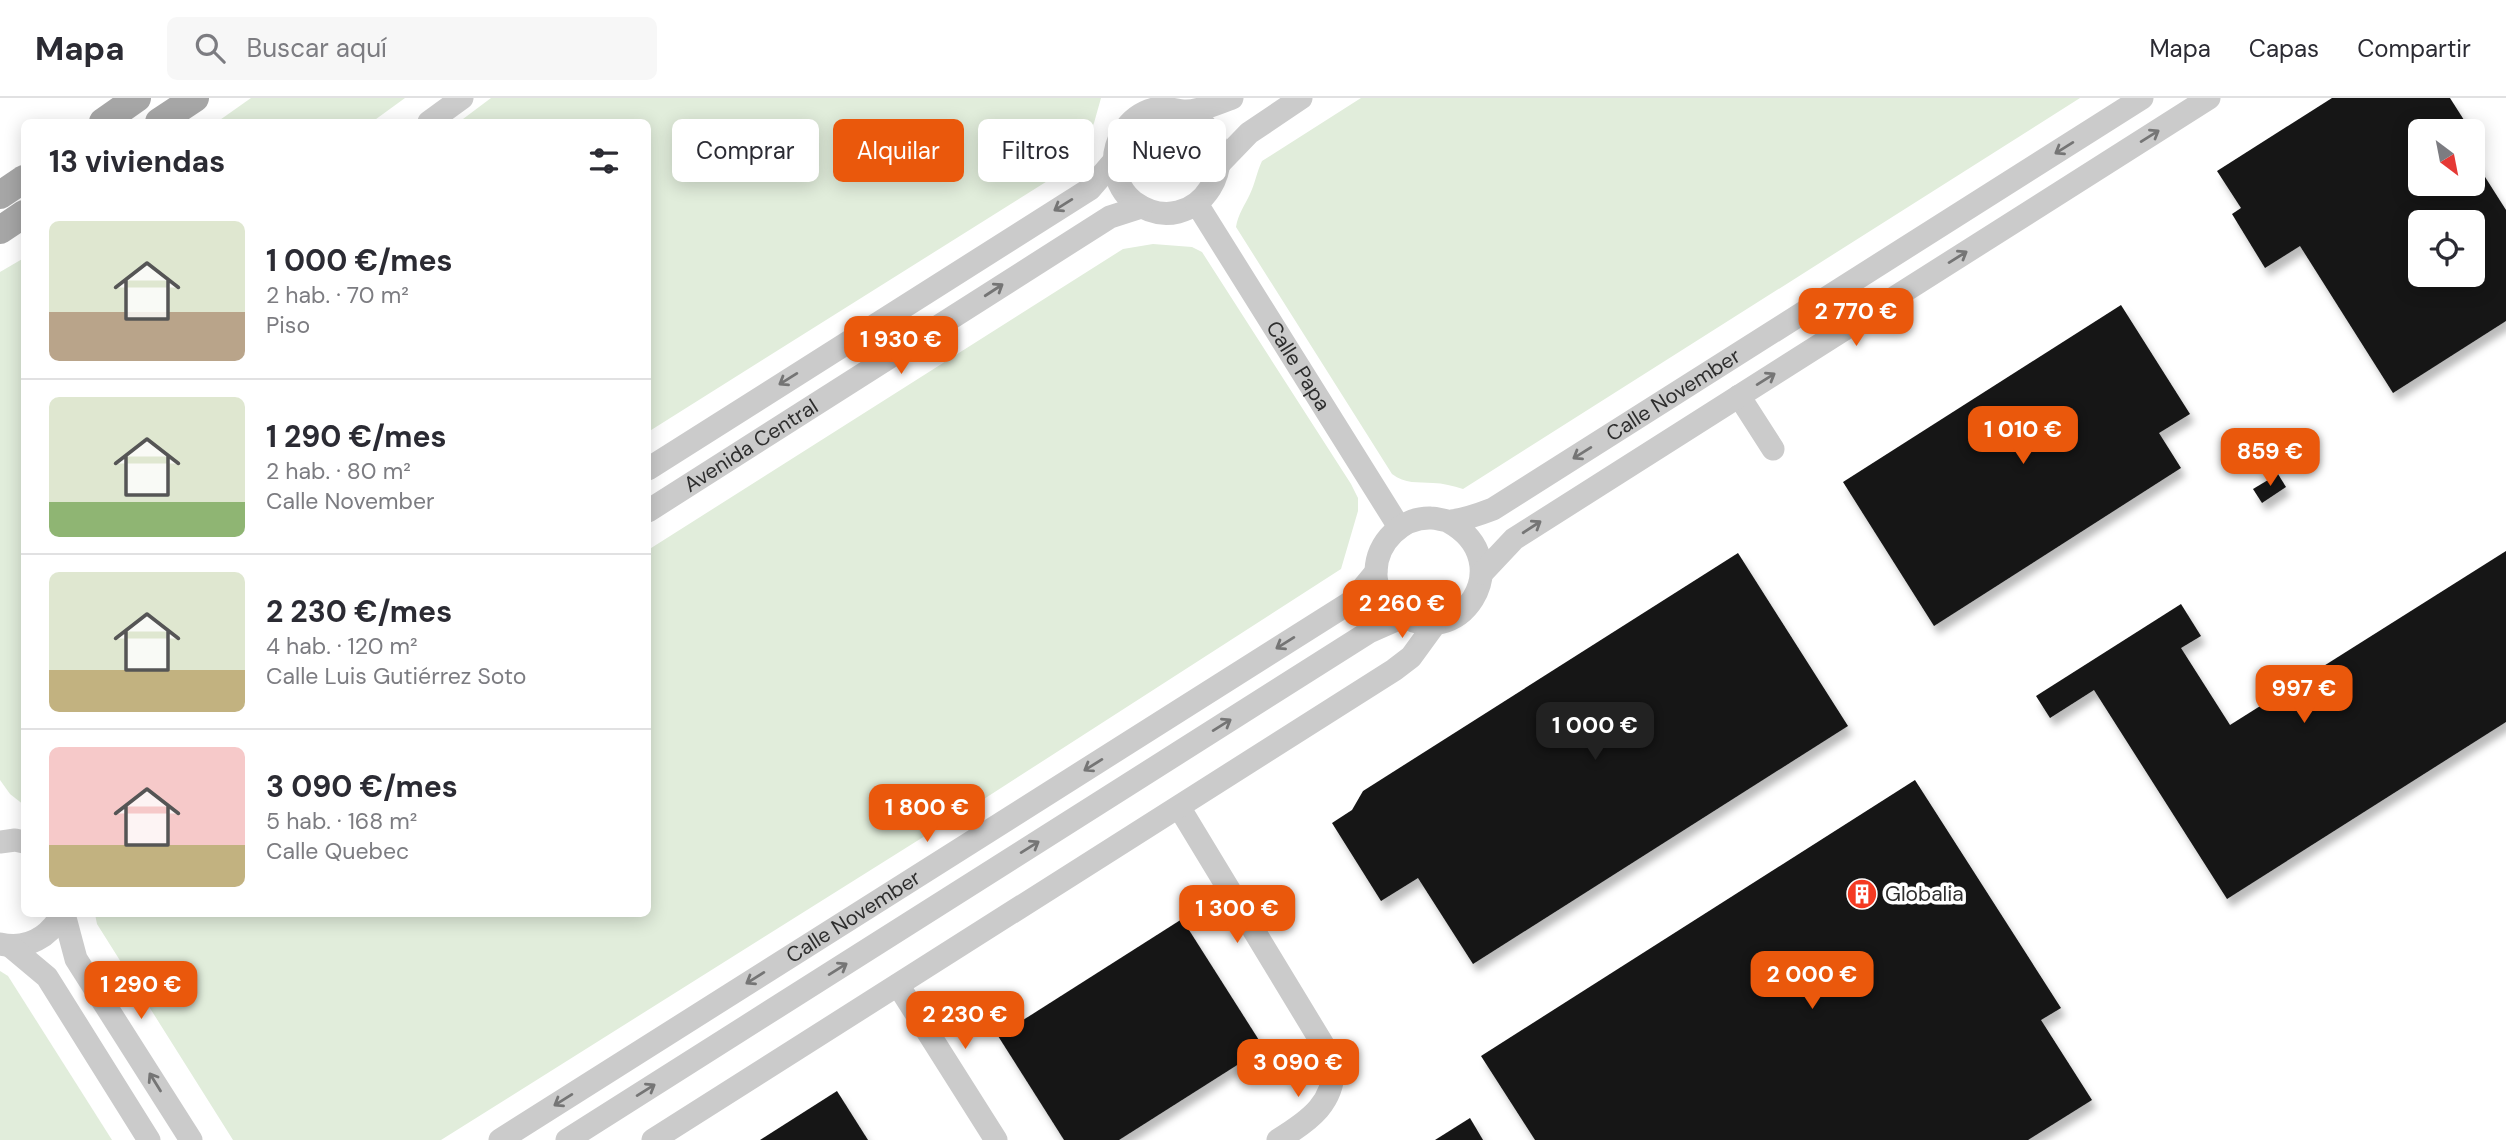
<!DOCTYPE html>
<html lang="es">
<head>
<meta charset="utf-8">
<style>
	:root { --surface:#fff; --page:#f7f7f7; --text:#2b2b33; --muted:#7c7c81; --line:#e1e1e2; --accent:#ea580c }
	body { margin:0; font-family:"DM Sans",sans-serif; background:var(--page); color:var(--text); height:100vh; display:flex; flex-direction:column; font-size:26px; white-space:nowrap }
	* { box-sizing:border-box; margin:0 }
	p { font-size:23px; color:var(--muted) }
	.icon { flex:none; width:38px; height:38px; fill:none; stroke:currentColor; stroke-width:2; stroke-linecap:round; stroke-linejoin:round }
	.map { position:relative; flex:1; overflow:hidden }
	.side { position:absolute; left:21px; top:21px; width:630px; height:798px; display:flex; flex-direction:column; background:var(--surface); border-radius:10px; box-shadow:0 4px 18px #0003 }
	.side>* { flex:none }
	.hud { position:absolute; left:672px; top:21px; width:665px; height:63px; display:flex; gap:14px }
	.needle { width:46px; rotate:148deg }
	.tools { position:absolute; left:2408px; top:21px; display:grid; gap:14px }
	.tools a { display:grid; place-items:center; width:77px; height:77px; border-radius:10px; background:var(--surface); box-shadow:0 4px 18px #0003; font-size:35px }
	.price { position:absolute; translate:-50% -60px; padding:0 16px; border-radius:14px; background:var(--accent); color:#fff; font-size:23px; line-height:46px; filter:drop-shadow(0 2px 4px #0008) }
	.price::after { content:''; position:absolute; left:50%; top:42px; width:21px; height:16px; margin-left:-10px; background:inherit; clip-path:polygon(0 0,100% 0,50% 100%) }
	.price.current { background:#222; color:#fff }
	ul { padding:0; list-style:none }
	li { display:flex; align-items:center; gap:21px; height:175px; padding:0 28px }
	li+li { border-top:2px solid var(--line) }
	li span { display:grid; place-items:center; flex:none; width:196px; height:140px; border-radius:10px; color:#555 }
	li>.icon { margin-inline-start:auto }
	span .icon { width:84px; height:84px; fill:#fffc; stroke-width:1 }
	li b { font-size:30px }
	h2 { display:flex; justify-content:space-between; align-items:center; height:84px; padding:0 28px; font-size:30px }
	.chip { padding:0 24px; border-radius:10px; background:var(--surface); box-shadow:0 4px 18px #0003; font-size:24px; line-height:63px }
	.chip.current { background:var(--accent); color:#fff }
	header { display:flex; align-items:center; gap:42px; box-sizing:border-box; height:98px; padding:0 35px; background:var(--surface); border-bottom:2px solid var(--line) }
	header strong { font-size:33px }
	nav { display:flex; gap:38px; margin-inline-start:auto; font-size:24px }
	.search { width:490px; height:63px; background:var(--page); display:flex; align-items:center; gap:18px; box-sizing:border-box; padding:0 24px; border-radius:10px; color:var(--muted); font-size:26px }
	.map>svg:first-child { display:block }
	.green { fill:#e1eddb }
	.building { fill:#151515; fill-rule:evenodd; filter:url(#shadow) }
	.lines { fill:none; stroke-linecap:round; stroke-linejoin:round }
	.minor { stroke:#cbcbcb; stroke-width:23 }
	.major { stroke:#a6a6a6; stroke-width:28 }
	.oneway { stroke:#757575 }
	.labels { text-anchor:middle; stroke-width:7; stroke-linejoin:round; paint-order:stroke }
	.street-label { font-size:21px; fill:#2e2e2e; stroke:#fff }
	.poi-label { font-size:21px; fill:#2e2e2e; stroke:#fff; text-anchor:start }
</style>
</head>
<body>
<header>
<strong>Mapa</strong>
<div class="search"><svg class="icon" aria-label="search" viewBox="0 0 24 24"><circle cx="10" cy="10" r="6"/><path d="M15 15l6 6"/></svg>Buscar aquí</div>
<nav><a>Mapa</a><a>Capas</a><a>Compartir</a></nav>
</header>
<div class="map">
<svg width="2506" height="1042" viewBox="0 0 2506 1042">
	<defs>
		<filter id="shadow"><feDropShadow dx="4.5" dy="8" stdDeviation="3.5" flood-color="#0004"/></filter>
	</defs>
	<rect width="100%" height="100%" fill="#fff"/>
	<g class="green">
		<polygon points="251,0 405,0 372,24 217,24"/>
		<polygon points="491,0 1101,0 1094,25 1076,65 648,334 648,24 459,24"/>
		<path d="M1361,0H2080L1463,391C1453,388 1443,385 1433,385C1418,384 1405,386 1392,376L1236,129C1238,116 1245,107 1250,96C1255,86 1257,73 1262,63Z"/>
		<polygon points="1153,146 1192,149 1202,154 1351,386 1358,400 1358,413 1341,471 987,699 441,1042 233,1042 97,826 95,816 648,816 648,452 1123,151"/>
		<polygon points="24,160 24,707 10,696 0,682 0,174"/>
		<polygon points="0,873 8,878 112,1042 0,1042"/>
	</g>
	<g class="building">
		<path d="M2332,0H2450L2471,33H2420V86H2473V60L2506,112V223L2393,295L2300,148L2265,170L2232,116L2241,110L2217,73ZM2420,124H2473V177H2420Z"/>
		<polygon points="2121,207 2190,316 2159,335 2181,370 1934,528 1843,384"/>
		<polygon points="2278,376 2286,389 2262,405 2253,391"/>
		<polygon points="2506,453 2506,624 2227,801 2094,592 2050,620 2036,598 2181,506 2201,538 2181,550 2230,627"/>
		<polygon points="1738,455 1848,628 1473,866 1418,780 1381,803 1332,725 1352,712 1363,693"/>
		<polygon points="1915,682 2061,910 2041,922 2092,1002 2028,1042 1535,1042 1481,958"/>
		<polygon points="1182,821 1264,950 1119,1042 1064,1042 998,938"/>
		<polygon points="837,993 868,1042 760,1042"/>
		<polygon points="1470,1020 1483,1042 1435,1042"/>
	</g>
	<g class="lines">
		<g class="minor">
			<path d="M1186,13C1259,53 1195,148 1134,104C1124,97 1117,84 1115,72C1111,46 1127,18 1154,11C1166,8 1175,13 1186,13C1200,13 1219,5 1232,0"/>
			<polyline points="429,24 462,0"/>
			<polyline points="1220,65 1249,35 1301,0"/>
			<path id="s1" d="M1197,106L1399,429"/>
			<polyline points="1739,298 1773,351"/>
			<polyline points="648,371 1090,91 1114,63"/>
			<path id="s2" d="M648,413L1110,119L1141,109"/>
			<path id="s3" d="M1449,424C1521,464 1458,559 1397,514C1384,505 1375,488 1376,473C1377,444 1402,419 1431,420C1439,420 1445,424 1452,423C1467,421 1480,416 1493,411L2142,0"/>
			<polyline points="1482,475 1514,441 1525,434 2209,0"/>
			<path d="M1179,709L1333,963C1337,1004 1309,1023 1278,1042"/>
			<polyline points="0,744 15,742 24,744"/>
			<polyline points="64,816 76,861 191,1042"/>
			<path d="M0,846C28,852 49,839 62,816"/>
			<polyline points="10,848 47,879 149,1042"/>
			<polyline points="898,887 996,1042"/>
			<path id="s4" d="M500,1042L1351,504L1376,474"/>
			<polyline points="567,1042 1369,534 1403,519"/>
			<polyline points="653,1042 1394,572 1411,559 1435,526"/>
		</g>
		<g class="major">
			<polyline points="103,24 137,0"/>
			<polyline points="159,24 195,0"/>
			<polyline points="0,97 24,81"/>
			<polyline points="0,132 24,116"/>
		</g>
	</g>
	<defs><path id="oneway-shaft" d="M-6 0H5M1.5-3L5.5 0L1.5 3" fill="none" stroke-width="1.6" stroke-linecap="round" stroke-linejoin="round" transform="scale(1.75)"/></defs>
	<g class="oneway">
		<use href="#oneway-shaft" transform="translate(2150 38) rotate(-32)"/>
		<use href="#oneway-shaft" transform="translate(2064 50) rotate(148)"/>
		<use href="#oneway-shaft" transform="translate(1063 107) rotate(148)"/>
		<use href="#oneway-shaft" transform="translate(1958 159) rotate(-32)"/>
		<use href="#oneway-shaft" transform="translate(994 192) rotate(-33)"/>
		<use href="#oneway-shaft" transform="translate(788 281) rotate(148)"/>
		<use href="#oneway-shaft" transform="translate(1766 281) rotate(-32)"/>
		<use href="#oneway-shaft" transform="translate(1582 355) rotate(148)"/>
		<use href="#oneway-shaft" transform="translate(1532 429) rotate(-33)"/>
		<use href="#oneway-shaft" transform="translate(1285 545) rotate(148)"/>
		<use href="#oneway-shaft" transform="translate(1222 627) rotate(-32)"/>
		<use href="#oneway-shaft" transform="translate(1093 667) rotate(148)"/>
		<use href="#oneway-shaft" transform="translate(1030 749) rotate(-32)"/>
		<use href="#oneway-shaft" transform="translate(838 871) rotate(-32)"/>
		<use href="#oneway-shaft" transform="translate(755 880) rotate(148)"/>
		<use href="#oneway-shaft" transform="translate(155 984) rotate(-122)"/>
		<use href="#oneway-shaft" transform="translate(646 992) rotate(-32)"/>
		<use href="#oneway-shaft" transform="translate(563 1002) rotate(148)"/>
	</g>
	<defs>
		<g id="building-disc" transform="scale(1.575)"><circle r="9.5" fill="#f43a22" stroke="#fff"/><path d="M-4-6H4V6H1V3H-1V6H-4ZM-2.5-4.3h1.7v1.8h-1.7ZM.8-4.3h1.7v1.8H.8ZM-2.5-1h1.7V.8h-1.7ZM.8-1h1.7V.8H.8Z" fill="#fff"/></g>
	</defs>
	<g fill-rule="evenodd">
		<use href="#building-disc" x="1862" y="796"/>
	</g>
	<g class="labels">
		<g class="street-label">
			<text dy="7" stroke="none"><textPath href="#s1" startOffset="191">Calle Papa</textPath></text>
			<text dy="7" stroke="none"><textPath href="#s3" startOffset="588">Calle November</textPath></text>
			<text dy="7" stroke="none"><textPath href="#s2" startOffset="122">Avenida Central</textPath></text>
			<text dy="7" stroke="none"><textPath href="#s4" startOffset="418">Calle November</textPath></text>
		</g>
		<g class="poi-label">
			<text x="1885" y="803">Globalia</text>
		</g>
	</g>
</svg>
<div class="tools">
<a><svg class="needle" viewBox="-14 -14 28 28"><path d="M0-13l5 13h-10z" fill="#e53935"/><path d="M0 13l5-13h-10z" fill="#7c7c81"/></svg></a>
<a><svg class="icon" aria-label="locate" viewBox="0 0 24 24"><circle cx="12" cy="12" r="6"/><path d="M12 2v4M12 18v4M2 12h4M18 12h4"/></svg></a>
</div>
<b class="price" style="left:1856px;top:250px">2 770 €</b>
<b class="price" style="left:901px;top:278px">1 930 €</b>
<b class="price" style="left:2023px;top:368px">1 010 €</b>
<b class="price" style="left:2270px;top:390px">859 €</b>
<b class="price" style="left:1402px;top:542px">2 260 €</b>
<b class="price" style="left:2304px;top:627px">997 €</b>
<b class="price current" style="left:1595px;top:664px">1 000 €</b>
<b class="price" style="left:927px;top:746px">1 800 €</b>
<b class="price" style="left:1237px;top:847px">1 300 €</b>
<b class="price" style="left:1812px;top:913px">2 000 €</b>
<b class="price" style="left:141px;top:923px">1 290 €</b>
<b class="price" style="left:965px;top:953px">2 230 €</b>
<b class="price" style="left:1298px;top:1001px">3 090 €</b>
<div class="hud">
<a class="chip">Comprar</a>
<a class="chip current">Alquilar</a>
<a class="chip">Filtros</a>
<a class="chip">Nuevo</a>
</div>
<section class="side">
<h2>13 viviendas<svg class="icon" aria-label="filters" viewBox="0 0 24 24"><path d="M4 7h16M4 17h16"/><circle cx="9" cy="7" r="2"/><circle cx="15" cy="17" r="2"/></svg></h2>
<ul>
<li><span style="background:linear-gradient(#dfe7d0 65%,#b9a48a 0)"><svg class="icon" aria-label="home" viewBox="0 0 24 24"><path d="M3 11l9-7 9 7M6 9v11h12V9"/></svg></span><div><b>1 000 €/mes</b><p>2 hab. · 70 m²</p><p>Piso</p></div></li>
<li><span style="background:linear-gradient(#dfe7d0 75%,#8fb573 0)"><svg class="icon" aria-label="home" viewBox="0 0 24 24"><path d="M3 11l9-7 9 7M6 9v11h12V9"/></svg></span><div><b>1 290 €/mes</b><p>2 hab. · 80 m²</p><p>Calle November</p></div></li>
<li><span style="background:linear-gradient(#dfe7d0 70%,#c2b280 0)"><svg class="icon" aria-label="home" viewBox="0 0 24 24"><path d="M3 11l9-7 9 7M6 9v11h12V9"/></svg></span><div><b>2 230 €/mes</b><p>4 hab. · 120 m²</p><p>Calle Luis Gutiérrez Soto</p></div></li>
<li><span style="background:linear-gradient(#f6c9c9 70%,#c2b280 0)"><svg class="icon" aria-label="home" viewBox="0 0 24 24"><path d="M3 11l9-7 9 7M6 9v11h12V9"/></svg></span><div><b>3 090 €/mes</b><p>5 hab. · 168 m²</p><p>Calle Quebec</p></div></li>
</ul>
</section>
</div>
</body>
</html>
